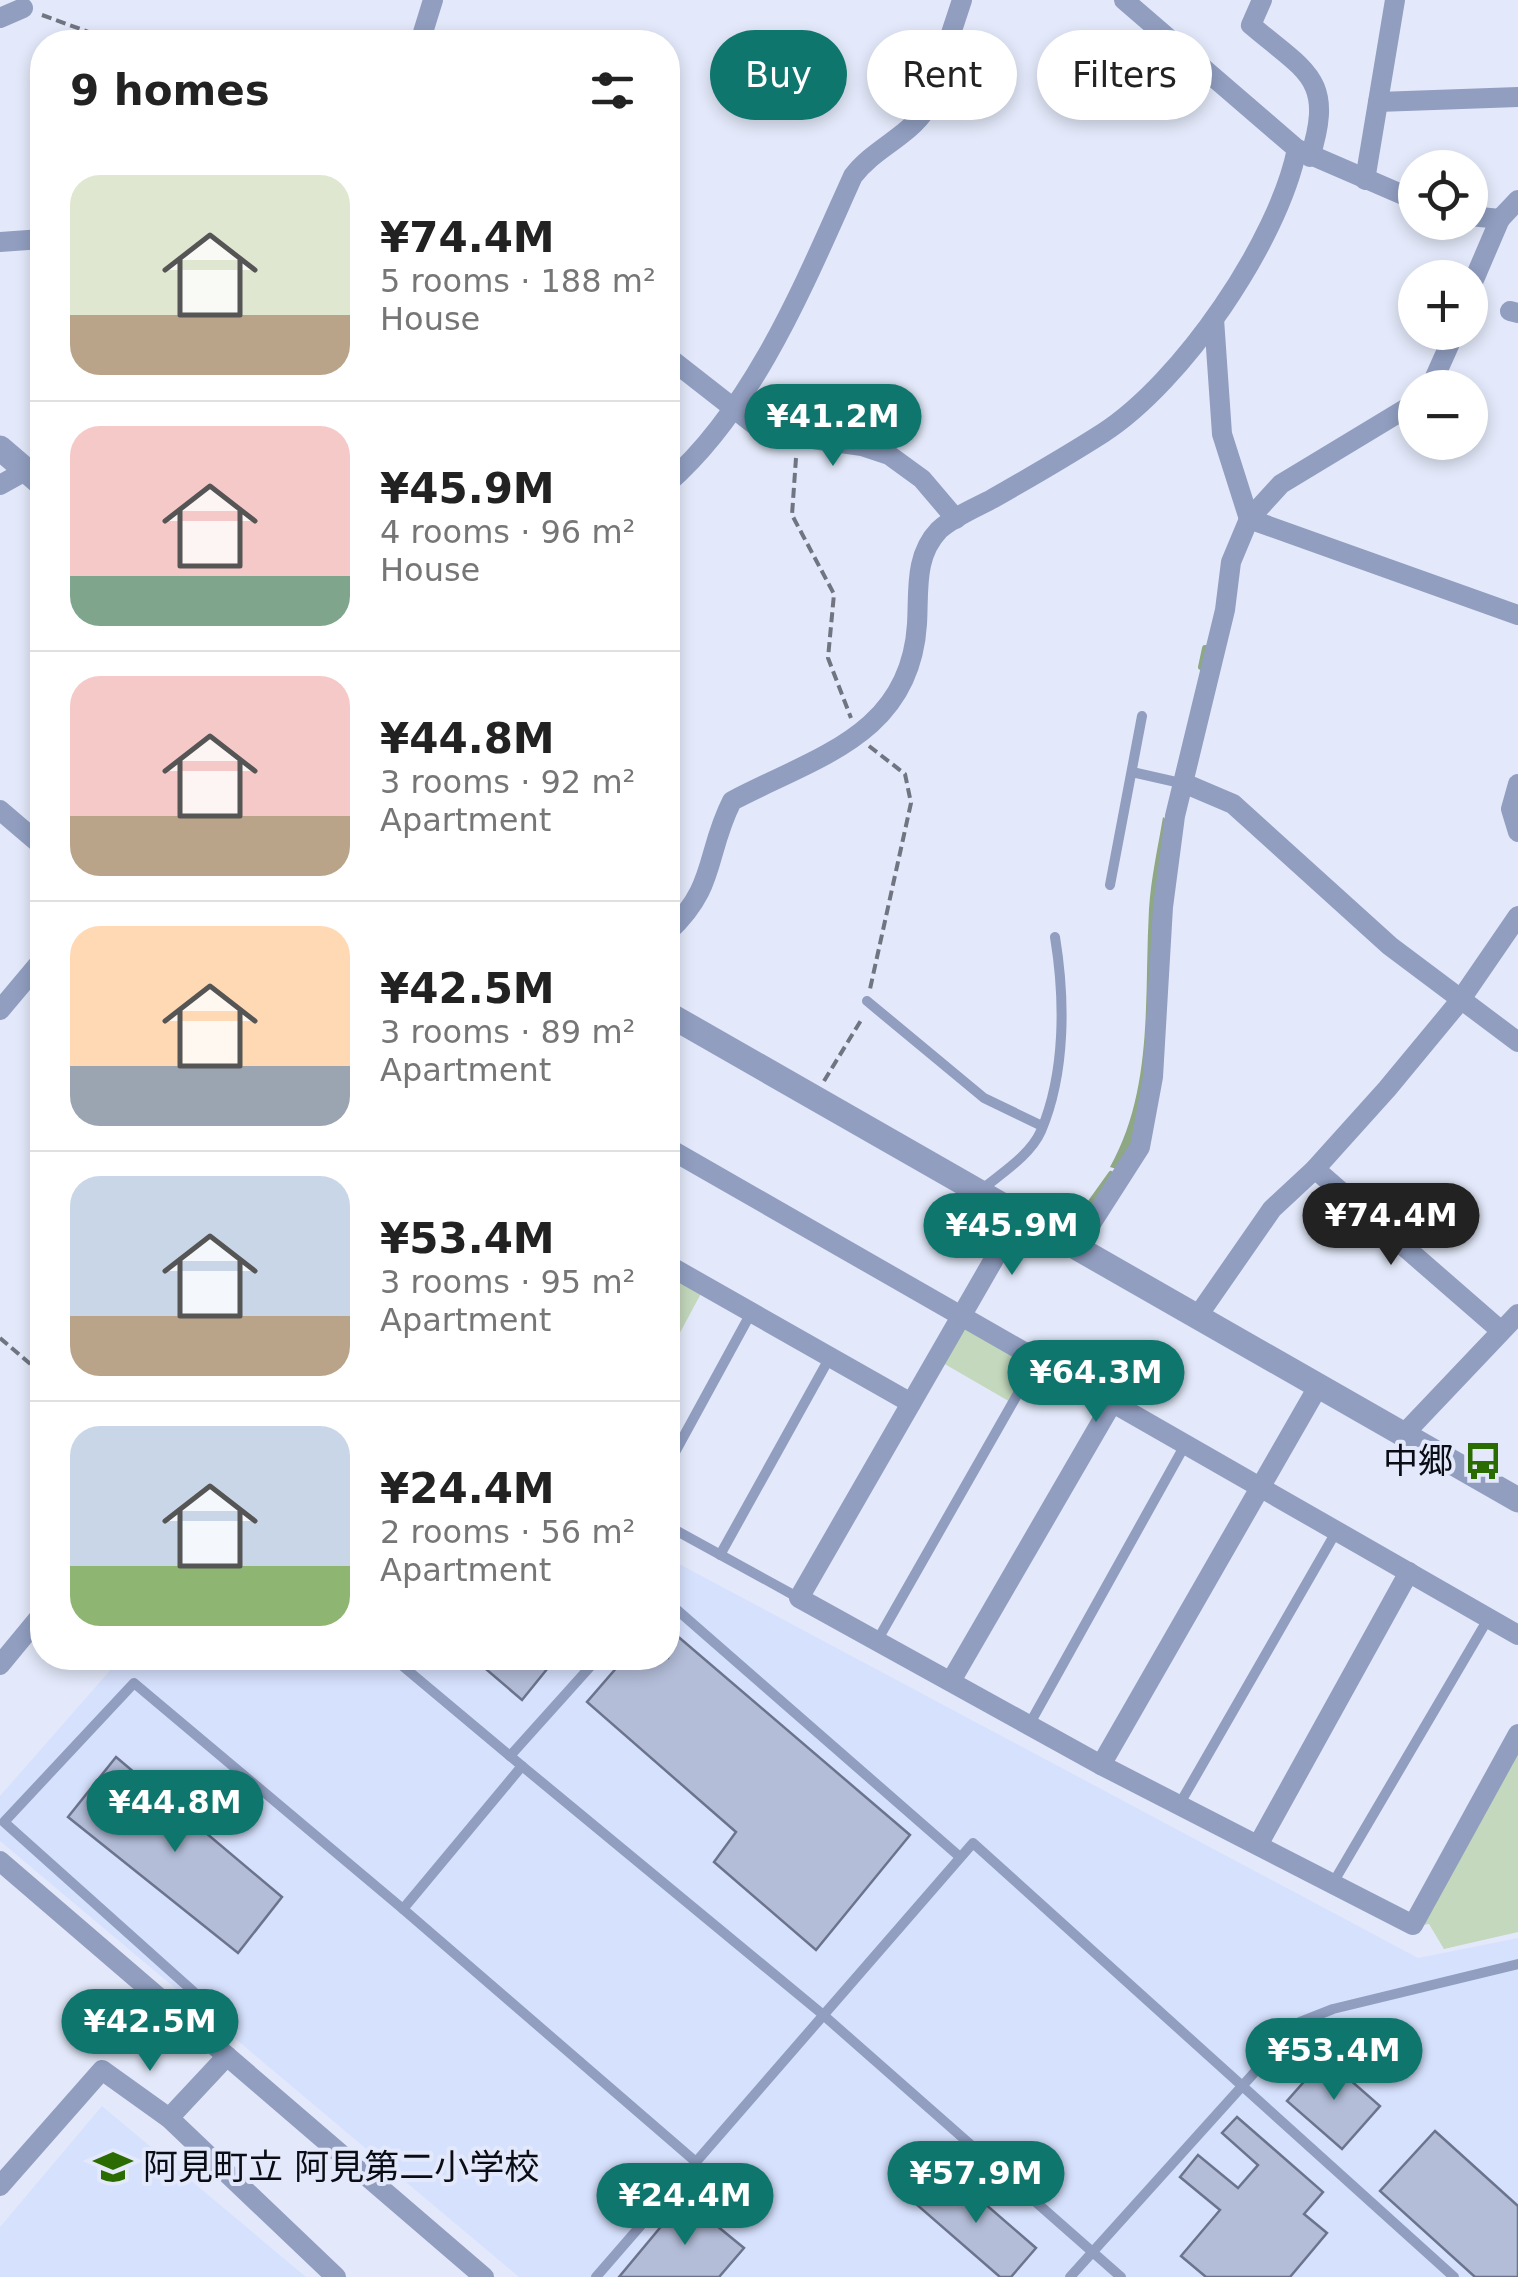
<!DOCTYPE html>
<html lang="en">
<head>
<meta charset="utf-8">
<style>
	:root { --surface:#fff; --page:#f6f6f6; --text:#222; --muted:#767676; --line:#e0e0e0; --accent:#0f766e }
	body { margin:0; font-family:"DejaVu Sans","Noto Sans JP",sans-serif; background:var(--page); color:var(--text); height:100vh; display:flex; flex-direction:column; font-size:38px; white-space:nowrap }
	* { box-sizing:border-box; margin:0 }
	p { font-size:32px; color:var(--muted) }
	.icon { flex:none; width:55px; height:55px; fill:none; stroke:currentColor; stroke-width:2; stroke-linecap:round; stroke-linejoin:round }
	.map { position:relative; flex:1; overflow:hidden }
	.details { position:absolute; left:30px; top:30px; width:650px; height:1640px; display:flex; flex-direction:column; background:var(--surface); border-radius:40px; box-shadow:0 5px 15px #0003 }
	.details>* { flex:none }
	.top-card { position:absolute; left:710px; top:30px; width:658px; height:90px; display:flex; gap:20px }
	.controls { position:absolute; left:1398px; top:150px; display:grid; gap:20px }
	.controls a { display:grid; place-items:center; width:90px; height:90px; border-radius:50%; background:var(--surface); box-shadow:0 5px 15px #0003; font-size:50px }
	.price { position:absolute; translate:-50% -85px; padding:0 22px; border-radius:35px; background:var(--accent); color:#fff; font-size:32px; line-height:65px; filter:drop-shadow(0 2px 5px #0008) }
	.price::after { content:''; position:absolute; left:50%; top:60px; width:30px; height:22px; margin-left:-15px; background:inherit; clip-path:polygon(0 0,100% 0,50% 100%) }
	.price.selected { background:#222; color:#fff }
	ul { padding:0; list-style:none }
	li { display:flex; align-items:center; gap:30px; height:250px; padding:0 40px }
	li+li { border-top:2px solid var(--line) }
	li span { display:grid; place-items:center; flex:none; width:280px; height:200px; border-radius:30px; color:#555 }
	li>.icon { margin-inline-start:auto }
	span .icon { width:120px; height:120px; fill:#fffc; stroke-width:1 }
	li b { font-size:42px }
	h2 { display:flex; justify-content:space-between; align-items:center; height:120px; padding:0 40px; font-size:42px }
	.tag { padding:0 35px; border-radius:45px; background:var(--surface); box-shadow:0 5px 15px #0003; font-size:35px; line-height:90px }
	.tag.selected { background:var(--accent); color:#fff }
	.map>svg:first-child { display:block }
	.built { fill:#d6e1fd }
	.green { fill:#c3d8bc }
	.water { fill:#8ea785 }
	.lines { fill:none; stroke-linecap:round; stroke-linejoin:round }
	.stream { stroke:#8ea785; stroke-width:6 }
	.building { fill:#b3bdd8; stroke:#6b748c; stroke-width:2.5 }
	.path { stroke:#717582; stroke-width:4; stroke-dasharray:10 5; stroke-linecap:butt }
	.service { stroke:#919ec0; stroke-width:10 }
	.minor { stroke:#919ec0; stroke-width:20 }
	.tertiary { stroke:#919ec0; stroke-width:25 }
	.labels { text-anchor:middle; stroke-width:8; stroke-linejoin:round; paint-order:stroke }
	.poi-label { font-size:35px; fill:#0a0d16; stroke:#e3e9fa; text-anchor:end }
</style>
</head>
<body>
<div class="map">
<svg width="1518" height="2277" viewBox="0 0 1518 2277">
	<rect width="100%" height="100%" fill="#e3e9fa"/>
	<g class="built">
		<polygon points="668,1558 1418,1958 1518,1938 1518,2277 519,2277 0,1841 0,1796 121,1658 668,1658"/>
		<polygon points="102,2106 306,2277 0,2277 0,2227"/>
	</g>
	<g class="green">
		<polygon points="668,1265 705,1286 668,1355"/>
		<polygon points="960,1316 1037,1360 1012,1403 936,1359"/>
		<polygon points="1518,1738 1518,1932 1444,1949 1429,1924 1415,1926"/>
	</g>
	<path class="water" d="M1163,817L1170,823L1156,1006L1135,1143L1120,1170L1110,1167C1154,1089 1144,995 1149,909C1151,878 1158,847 1163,817Z"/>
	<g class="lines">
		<g class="stream">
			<polyline points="1201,667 1205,648"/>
			<polyline points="1081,1216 1111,1174"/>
		</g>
	</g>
	<g class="building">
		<polygon points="668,1628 910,1835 816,1950 714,1862 736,1832 587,1702 625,1658 668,1658"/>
		<polygon points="473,1658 556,1658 522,1700"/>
		<polygon points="116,1757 282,1897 238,1953 68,1817"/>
		<polygon points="1325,2058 1380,2106 1342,2149 1287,2101"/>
		<polygon points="1237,2117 1323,2192 1304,2214 1327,2233 1290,2277 1206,2277 1181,2256 1220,2210 1180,2177 1198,2155 1238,2188 1258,2165 1222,2133"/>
		<polygon points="1435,2131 1518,2206 1518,2277 1475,2277 1380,2191"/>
		<polygon points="946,2170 1036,2248 1011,2277 1000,2277 916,2204"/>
		<polygon points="684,2199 744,2248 719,2277 619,2277"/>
	</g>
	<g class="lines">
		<g class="path">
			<polyline points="42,15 116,42"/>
			<polyline points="796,458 792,515 834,594 828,658 851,718"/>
			<polyline points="869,746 905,774 911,803 870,989"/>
			<polyline points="824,1081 863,1017"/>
			<polyline points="0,1338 42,1374"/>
		</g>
		<g class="service">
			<polyline points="1132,772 1185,784"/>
			<polyline points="1110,885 1142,716"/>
			<polyline points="867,1001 984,1098 1042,1126"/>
			<path d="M980,1191C1000,1174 1030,1156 1041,1131C1066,1072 1065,998 1055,937"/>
			<polyline points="668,1465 751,1313"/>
			<polyline points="668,1526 799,1598"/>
			<polyline points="720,1555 830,1357"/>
			<polyline points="668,1602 960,1857"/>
			<polyline points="877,1641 1037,1360"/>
			<polyline points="393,1658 522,1766"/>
			<polyline points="1029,1725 1185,1445"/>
			<polyline points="510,1756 598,1658"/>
			<polyline points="1179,1805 1336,1532"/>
			<polyline points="1333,1883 1488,1619"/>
			<polyline points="214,2010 4,1822 134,1683 403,1909"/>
			<polyline points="696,2162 403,1909 522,1766 821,2013 1121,2277"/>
			<polyline points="596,2277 973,1843 1454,2277"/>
			<polyline points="1070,2277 1300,2022 1333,2009 1518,1964"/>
		</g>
		<g class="minor">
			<polyline points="1124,0 1297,149 1415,200"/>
			<path d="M1262,0L1251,25C1306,72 1335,78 1310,157"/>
			<polyline points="0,18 23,8"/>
			<polyline points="420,42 433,0"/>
			<polyline points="1378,102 1518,97"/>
			<polyline points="1365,180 1395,0"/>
			<polyline points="1470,216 1500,219 1518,200"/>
			<polyline points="0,242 42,239"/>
			<polyline points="1470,289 1500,219"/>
			<polyline points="1510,311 1518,313"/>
			<polyline points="1214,319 1222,434 1249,519"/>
			<polyline points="668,357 764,432 862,446 889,455 922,479 956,519"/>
			<polyline points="1430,388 1455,332"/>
			<path d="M668,483C755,407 806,280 853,176C873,149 908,137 926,109L962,0"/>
			<polyline points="0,485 27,470"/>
			<polyline points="1249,519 1518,615"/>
			<polyline points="1186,784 1233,804 1390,946 1518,1042"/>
			<polyline points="1518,784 1511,809 1518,832"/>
			<polyline points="0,810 42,846"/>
			<path d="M668,932C717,887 705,854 732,801C815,757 910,736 917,624C919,591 914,556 939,530C953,517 975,508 992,499C1029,478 1067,456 1103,433C1182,382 1278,242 1297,149"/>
			<polyline points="0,1010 42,960"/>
			<polyline points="668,1148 1518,1635"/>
			<polyline points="1315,1169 1500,1330"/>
			<polyline points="1020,1214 799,1598 1101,1765 1413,1925 1518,1734"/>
			<polyline points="1076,1247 1140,1147 1153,1077 1163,907 1175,816 1225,610 1231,562 1249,519 1281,484 1415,403"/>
			<polyline points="668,1265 911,1403"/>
			<polyline points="1197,1317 1272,1209 1315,1169 1387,1089 1459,1002 1518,916"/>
			<polyline points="1403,1435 1518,1314"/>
			<polyline points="0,1665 42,1614"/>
			<polyline points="951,1681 1111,1405"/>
			<polyline points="1101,1765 1319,1385"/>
			<polyline points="1258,1845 1409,1572"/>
			<polyline points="0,1861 484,2277"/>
			<polyline points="169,2118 227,2056"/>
			<polyline points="0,2186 102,2070 169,2118 336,2277"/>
		</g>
		<g class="tertiary">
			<polyline points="0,448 42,484"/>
			<polyline points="668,1014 1518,1500"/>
		</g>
	</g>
	<defs>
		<g id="bus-bare" transform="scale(3)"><path d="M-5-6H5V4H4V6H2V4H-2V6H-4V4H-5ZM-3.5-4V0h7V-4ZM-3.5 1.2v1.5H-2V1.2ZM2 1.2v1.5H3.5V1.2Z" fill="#2a6c01" stroke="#e3e9fa" stroke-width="2.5" paint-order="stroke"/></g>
		<g id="school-bare" transform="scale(3)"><path d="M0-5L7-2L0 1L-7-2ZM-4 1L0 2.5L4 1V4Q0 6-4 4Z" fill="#2a6c01" stroke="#e3e9fa" stroke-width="2.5" paint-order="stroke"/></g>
	</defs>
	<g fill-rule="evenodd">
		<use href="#bus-bare" x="1483" y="1461"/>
		<use href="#school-bare" x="113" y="2167"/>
	</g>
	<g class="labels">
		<g class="poi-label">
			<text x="1453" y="1473">中郷</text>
			<text x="143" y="2179" text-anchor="start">阿見町立 阿見第二小学校</text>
		</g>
	</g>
</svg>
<div class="controls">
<a><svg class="icon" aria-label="locate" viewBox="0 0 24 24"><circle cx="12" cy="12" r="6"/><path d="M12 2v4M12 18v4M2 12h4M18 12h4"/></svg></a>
<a>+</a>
<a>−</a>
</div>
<b class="price" style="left:833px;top:469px">¥41.2M</b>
<b class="price selected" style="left:1391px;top:1268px">¥74.4M</b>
<b class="price" style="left:1012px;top:1278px">¥45.9M</b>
<b class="price" style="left:1096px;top:1425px">¥64.3M</b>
<b class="price" style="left:175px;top:1855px">¥44.8M</b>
<b class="price" style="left:150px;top:2074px">¥42.5M</b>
<b class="price" style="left:1334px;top:2103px">¥53.4M</b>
<b class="price" style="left:976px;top:2226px">¥57.9M</b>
<b class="price" style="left:685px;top:2248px">¥24.4M</b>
<div class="top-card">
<a class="tag selected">Buy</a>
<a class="tag">Rent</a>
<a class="tag">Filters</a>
</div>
<section class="details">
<h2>9 homes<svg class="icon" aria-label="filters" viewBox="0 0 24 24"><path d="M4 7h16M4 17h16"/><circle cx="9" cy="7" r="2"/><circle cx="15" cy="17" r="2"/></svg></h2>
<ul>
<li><span style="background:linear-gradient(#dfe7d0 70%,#b9a48a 0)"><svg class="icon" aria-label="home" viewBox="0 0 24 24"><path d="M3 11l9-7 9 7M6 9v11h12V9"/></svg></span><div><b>¥74.4M</b><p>5 rooms · 188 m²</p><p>House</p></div></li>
<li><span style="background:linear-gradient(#f6c9c9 75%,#7fa58c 0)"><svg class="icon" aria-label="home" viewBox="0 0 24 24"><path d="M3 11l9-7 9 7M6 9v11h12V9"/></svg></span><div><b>¥45.9M</b><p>4 rooms · 96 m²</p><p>House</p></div></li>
<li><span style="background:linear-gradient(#f6c9c9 70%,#b9a48a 0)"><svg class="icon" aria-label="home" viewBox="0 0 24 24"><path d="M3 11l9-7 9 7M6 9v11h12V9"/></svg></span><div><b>¥44.8M</b><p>3 rooms · 92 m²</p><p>Apartment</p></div></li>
<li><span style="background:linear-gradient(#ffd9b3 70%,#9aa5b1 0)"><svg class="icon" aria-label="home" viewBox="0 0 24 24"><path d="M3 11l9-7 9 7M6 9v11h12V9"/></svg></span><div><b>¥42.5M</b><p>3 rooms · 89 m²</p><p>Apartment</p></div></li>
<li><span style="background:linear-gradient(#c9d6e8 70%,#b9a48a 0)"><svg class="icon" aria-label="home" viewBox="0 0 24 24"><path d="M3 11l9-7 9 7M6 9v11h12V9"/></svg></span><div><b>¥53.4M</b><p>3 rooms · 95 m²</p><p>Apartment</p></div></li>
<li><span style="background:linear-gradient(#c9d6e8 70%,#8fb573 0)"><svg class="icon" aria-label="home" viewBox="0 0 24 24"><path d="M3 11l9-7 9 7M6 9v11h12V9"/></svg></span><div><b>¥24.4M</b><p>2 rooms · 56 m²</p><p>Apartment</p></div></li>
</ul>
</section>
</div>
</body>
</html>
